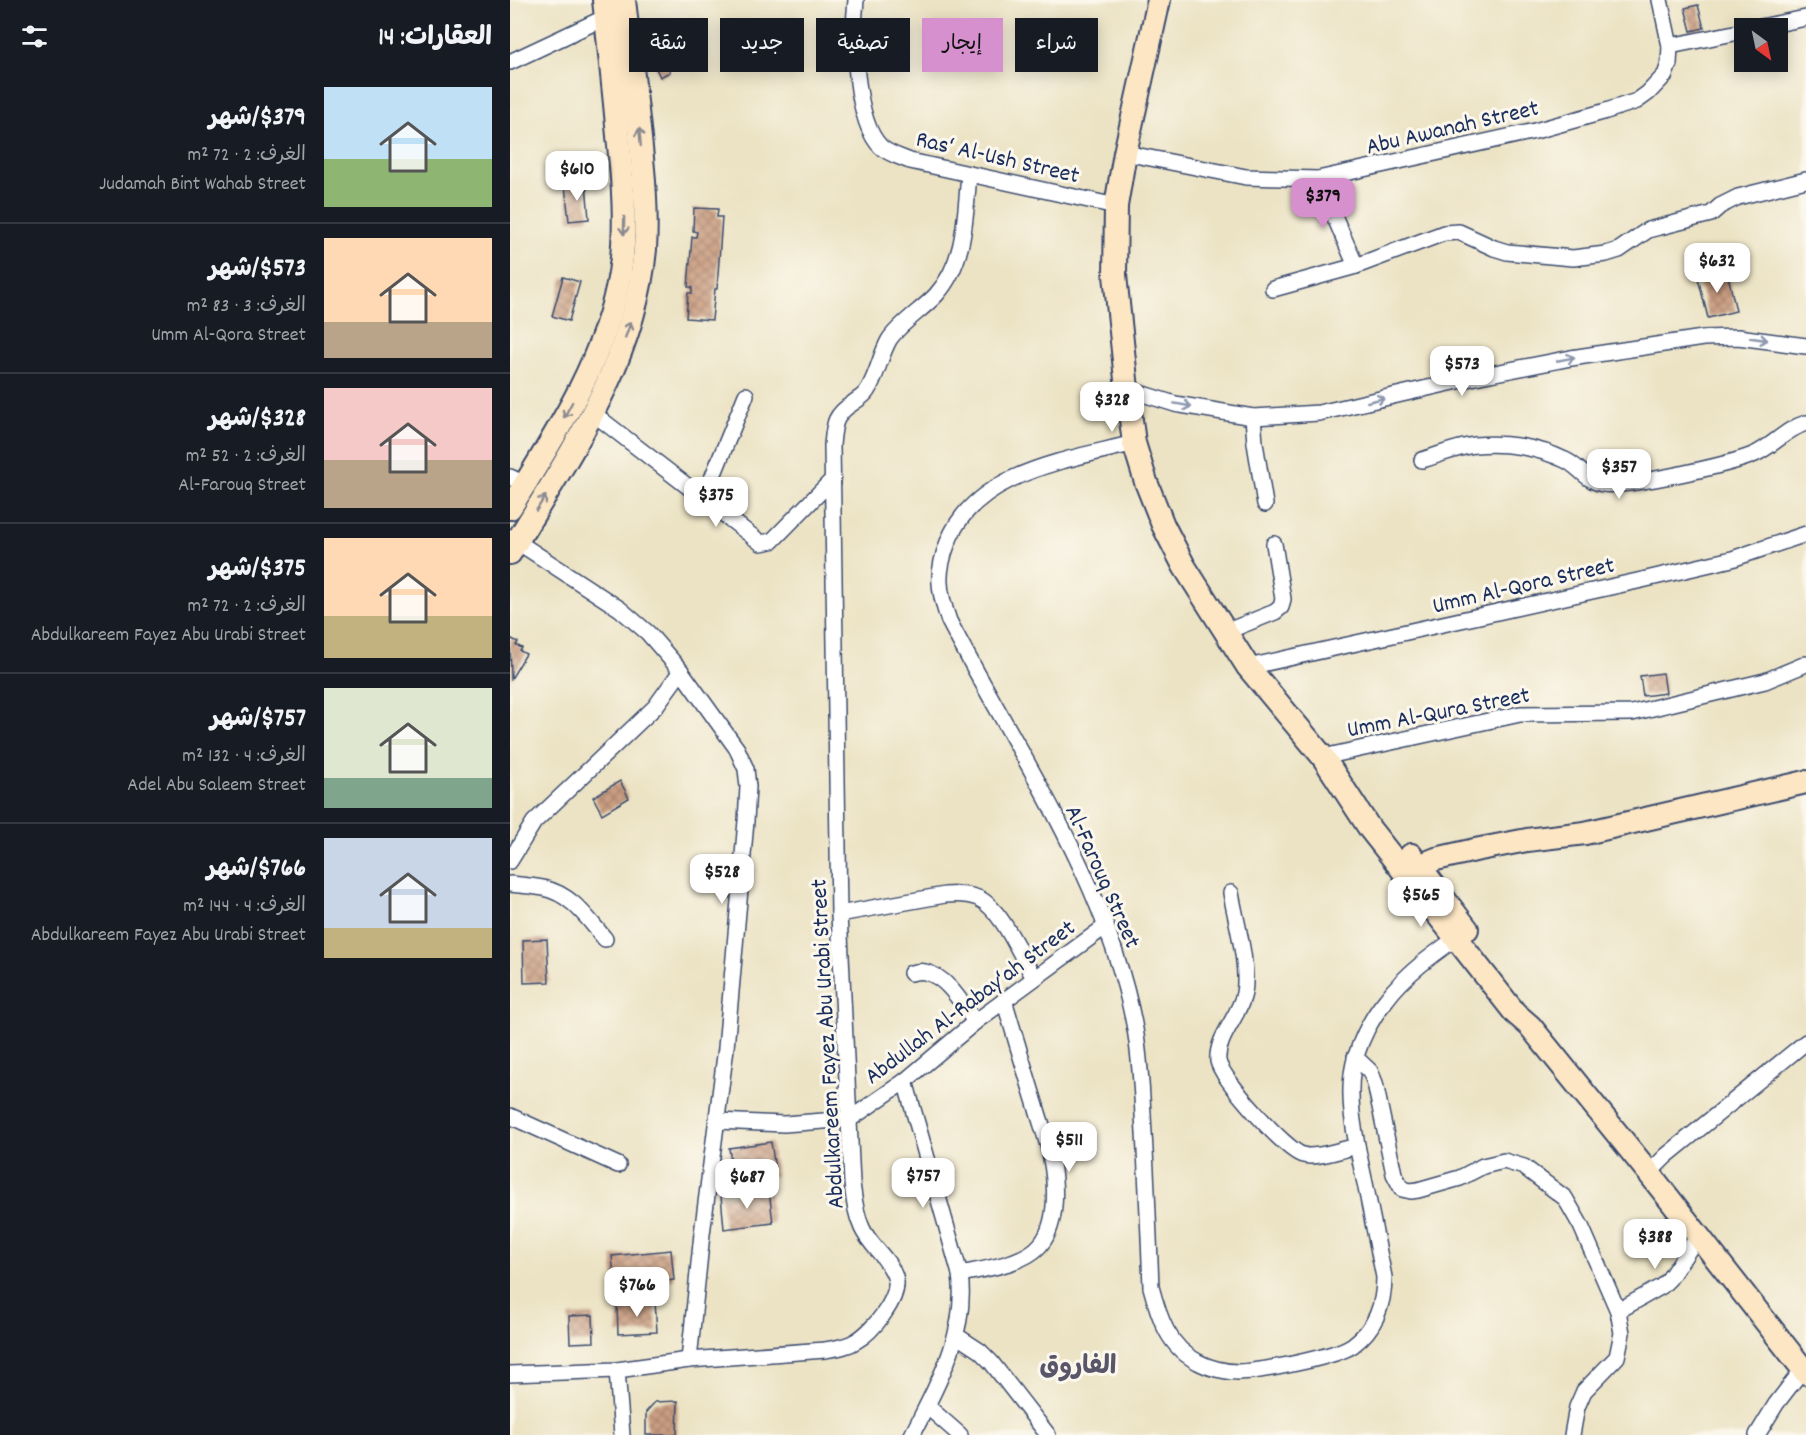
<!DOCTYPE html>
<html lang="ar">
<head>
<meta charset="utf-8">
<style>
	:root { --surface:#171b24; --page:#20242c; --text:#f1f3f6; --muted:#9ea1a6; --line:#363941; --accent:#d690ce }
	body { margin:0; font-family:Dekko,"Playpen Sans Arabic",sans-serif; background:var(--page); color:var(--text); direction:rtl; height:100vh; display:flex; flex-direction:column; font-size:22px; white-space:nowrap }
	* { box-sizing:border-box; margin:0 }
	p { font-size:20px; color:var(--muted) }
	.icon { flex:none; width:33px; height:33px; fill:none; stroke:currentColor; stroke-width:2; stroke-linecap:round; stroke-linejoin:round }
	.map { position:relative; flex:1; overflow:hidden; direction:ltr }
	.sheet { display:flex; flex-direction:column; background:var(--surface); width:510px }
	.sheet>* { flex:none }
	.banner { position:absolute; left:18px; top:18px; width:570px; height:54px; direction:rtl; display:flex; gap:12px }
	.needle { width:39px; rotate:147deg }
	.buttons { position:absolute; left:1224px; top:18px; display:grid; gap:12px }
	.buttons a { display:grid; place-items:center; width:54px; height:54px; border-radius:0px; background:var(--surface); box-shadow:0 3px 15px #0003; font-size:30px }
	.price { position:absolute; translate:-50% -51px; padding:0 14px; border-radius:12px; background:#fff; color:#222; font-size:20px; line-height:39px; filter:drop-shadow(0 2px 3px #0008) }
	.price::after { content:''; position:absolute; left:50%; top:36px; width:18px; height:14px; margin-left:-9px; background:inherit; clip-path:polygon(0 0,100% 0,50% 100%) }
	.price.active { background:var(--accent); color:#111 }
	ul { padding:0; list-style:none }
	li { display:flex; align-items:center; gap:18px; height:150px; padding:0 18px }
	li+li { border-top:2px solid var(--line) }
	li span { display:grid; place-items:center; flex:none; width:168px; height:120px; border-radius:0px; color:#555 }
	li>.icon { margin-inline-start:auto }
	span .icon { width:72px; height:72px; fill:#fffc; stroke-width:1 }
	li b { font-size:26px }
	h2 { display:flex; justify-content:space-between; align-items:center; height:72px; padding:0 18px; font-size:26px }
	.pill { padding:0 21px; border-radius:0px; background:var(--surface); box-shadow:0 3px 15px #0003; font-size:21px; line-height:54px }
	.pill.active { background:var(--accent); color:#111 }
	main { display:flex; flex:1; min-height:0 }
	.map>svg:first-child { display:block }
	.building { fill:url(#building-cross-hatch) }
	.lines { fill:none; stroke-linecap:round; stroke-linejoin:round }
	.street-casing { stroke:#3a4a6d; stroke-width:18 }
	.secondary-casing { stroke:#3a4a6d; stroke-width:26 }
	.street { stroke:#fff; stroke-width:15 }
	.secondary { stroke:#fce6c4; stroke-width:22 }
	.oneway { stroke:#8c8a91 }
	.oneway2 { stroke:#8d97ae }
	.labels { text-anchor:middle; stroke-width:6; stroke-linejoin:round; paint-order:stroke }
	.street-label { font-size:24px; fill:#1b2f5e; stroke:#fbf7ec }
	.neighbourhood-label { font-size:26px; font-weight:bold; fill:#59566a; stroke:#fbf7ec }
</style>
</head>
<body>
<main>
<div class="map">
<svg width="1296" height="1435" viewBox="0 0 1296 1435">
	<defs>
		<pattern id="building-cross-hatch" width="8" height="8" patternUnits="userSpaceOnUse" patternTransform="scale(1.5)"><rect width="8" height="8" fill="#cb9e81"/><path d="M0 0l8 8M0 8l8-8" fill="none" stroke="#a4816d"/></pattern>
	</defs>
	<rect width="100%" height="100%" fill="#fbf7ec"/>
	<filter id="ink" filterUnits="userSpaceOnUse"><feTurbulence type="fractalNoise" baseFrequency=".0167" numOctaves="2"/><feDisplacementMap in="SourceGraphic" scale="12" xChannelSelector="R" yChannelSelector="G"/><feConvolveMatrix kernelMatrix="1 2 1 2 8 2 1 2 1" color-interpolation-filters="sRGB"/></filter>
	<filter id="wash" filterUnits="userSpaceOnUse"><feTurbulence type="fractalNoise" baseFrequency=".008" numOctaves="4" result="noise"/><feDisplacementMap in="SourceGraphic" scale="24" xChannelSelector="R" yChannelSelector="G"/><feGaussianBlur stdDeviation="1.35" result="paint"/><feColorMatrix in="noise" values="0 0 0 0 0 0 0 0 0 0 0 0 0 0 0 0 0 1.4 0 .05"/><feComposite in="paint" operator="in"/></filter>
	<g filter="url(#wash)">
		<rect width="100%" height="100%" fill="#ece3c4"/>
		<g id="blocks">
			<g class="building">
				<polygon points="1188,5 1194,28 1181,31 1175,8"/>
				<polygon points="158,37 169,60 157,65 160,72 150,77 138,51 147,47 145,43"/>
				<polygon points="76,184 79,219 59,221 55,186"/>
				<polygon points="184,208 208,209 207,217 212,217 207,289 205,289 202,320 176,318 178,293 182,293 182,287 178,287 182,237 186,237 187,232 183,231"/>
				<polygon points="1217,271 1226,311 1198,318 1188,278"/>
				<polygon points="53,277 70,282 59,321 42,316"/>
				<polygon points="0,638 8,642 6,645 12,648 10,651 16,654 1,679"/>
				<polygon points="1153,673 1156,693 1133,696 1130,676"/>
				<polygon points="110,781 119,798 92,814 83,797"/>
				<polygon points="37,939 39,982 14,983 13,940"/>
				<polygon points="261,1142 266,1176 224,1182 219,1148"/>
				<polygon points="259,1190 263,1223 214,1229 211,1196"/>
				<polygon points="161,1250 164,1280 105,1287 102,1256"/>
				<polygon points="145,1302 147,1332 108,1334 107,1304"/>
				<polygon points="83,1315 84,1342 60,1343 59,1316"/>
				<polygon points="168,1401 167,1435 136,1435 136,1412 145,1402"/>
			</g>
		</g>
	</g>
	<g filter="url(#ink)">
		<use href="#blocks" fill-opacity="0" stroke="#3a4a6d" stroke-width="1.5"/>
		<g class="lines">
			<g class="street-casing">
				<g id="street">
					<path d="M346,0C342,35 345,122 371,147C379,154 390,157 400,161L606,206"/>
					<polyline points="1246,28 1296,18"/>
					<polyline points="1160,46 1234,31"/>
					<polyline points="0,62 96,17"/>
					<polyline points="615,153 736,177 808,179 1025,131 1093,112 1127,101 1138,93 1155,75 1159,64 1160,46 1150,0"/>
					<polyline points="808,179 846,266"/>
					<polyline points="763,289 846,266 934,233 949,232 984,248 997,252 1063,258 1096,254 1109,250 1138,230 1201,214 1210,206 1228,197 1296,180"/>
					<polyline points="617,389 665,404 743,417 809,413 970,376 1061,358 1193,338 1228,337 1296,346"/>
					<polyline points="84,414 251,543 262,541 321,481"/>
					<polyline points="743,417 745,443 755,504"/>
					<path d="M624,443C560,460 465,471 438,542C426,573 428,590 439,621C507,752 598,882 625,1029C631,1063 632,1098 634,1133C637,1184 639,1236 641,1287C649,1317 658,1347 688,1362C699,1368 715,1372 728,1372C748,1372 827,1357 843,1345C866,1328 874,1305 874,1277C868,1248 862,1218 856,1188C848,1149 833,1095 846,1056C852,1037 863,1016 876,1000C895,974 925,953 952,934"/>
					<path d="M912,460C929,455 947,447 965,445C994,442 1028,447 1055,460C1069,466 1076,481 1093,484C1116,488 1223,464 1245,454C1264,445 1276,429 1296,423"/>
					<polyline points="0,477 15,484"/>
					<polyline points="194,498 236,395"/>
					<polyline points="0,537 110,609 138,633 171,671 227,749 236,769 238,787 236,821 216,1048 192,1234 179,1360"/>
					<polyline points="715,632 765,612 771,607 773,599 764,544"/>
					<polyline points="738,667 1132,580 1222,559 1296,534"/>
					<polyline points="813,757 1010,714 1122,713 1255,681 1296,664"/>
					<polyline points="0,861 24,822 145,707 171,671"/>
					<path d="M0,884C11,885 23,886 33,888C62,894 77,918 95,939"/>
					<path d="M721,893C726,922 739,965 734,993C730,1016 706,1037 708,1061C711,1078 776,1151 793,1155C805,1159 834,1149 847,1146"/>
					<path d="M329,914L435,895C445,894 458,894 468,898C491,908 511,956 524,978"/>
					<path d="M401,973C405,972 411,971 415,972C437,976 453,1005 465,1022"/>
					<polyline points="845,1057 860,1071 865,1083 884,1174 892,1189 901,1191 908,1190 950,1178 973,1166 994,1161 1014,1167 1055,1198 1071,1226 1108,1311 1112,1333 1107,1357 1074,1391 1067,1407 1062,1435"/>
					<path d="M395,1081L450,1274C458,1332 428,1384 402,1435"/>
					<polyline points="0,1116 108,1165"/>
					<polyline points="208,1121 274,1124 340,1119 395,1081 465,1022 596,926"/>
					<polyline points="1139,1173 1156,1156 1296,1042"/>
					<path d="M450,1274C474,1269 515,1264 531,1244C548,1223 546,1184 541,1159C538,1141 531,1124 526,1106C515,1071 505,1036 494,1000"/>
					<polyline points="1108,1311 1152,1286 1159,1279 1188,1236"/>
					<polyline points="447,1336 470,1351 481,1362 538,1435"/>
					<polyline points="107,1370 112,1435"/>
					<path d="M0,1374L107,1370L179,1360L315,1350C326,1348 337,1347 346,1341C362,1332 392,1297 385,1277C379,1258 360,1246 352,1228C345,1213 344,1198 342,1183L329,914L322,445C324,424 324,415 343,403C348,399 353,397 357,391C367,376 370,356 379,340C389,324 412,310 426,295C456,262 455,216 459,174"/>
					<polyline points="417,1406 450,1435"/>
					<polyline points="1247,1435 1266,1404 1293,1369"/>
				</g>
			</g>
			<g class="secondary-casing">
				<g id="secondary">
					<polyline points="649,0 615,153 606,206 605,275 617,389 624,443 636,482 653,525 674,566 738,667 813,757 860,829 1005,1013 1020,1026 1139,1173 1296,1373"/>
					<path d="M0,508C45,436 96,358 110,273C117,228 113,181 108,136C104,91 99,45 94,0"/>
					<path d="M0,553C57,458 125,363 135,249C137,218 135,188 132,158C127,105 120,53 114,0"/>
					<polyline points="901,855 957,929"/>
					<polyline points="894,872 926,859 965,850 1017,840 1075,833 1296,782"/>
				</g>
			</g>
			<use href="#street" class="street"/>
			<use href="#secondary" class="secondary"/>
		</g>
		<defs><path id="oneway-shaft" d="M-6 0H5M1.5-3L5.5 0L1.5 3" fill="none" stroke-width="1.6" stroke-linecap="round" stroke-linejoin="round" transform="scale(1.5)"/></defs>
		<g class="oneway">
			<use href="#oneway-shaft" transform="translate(130 137) rotate(-95)"/>
			<use href="#oneway-shaft" transform="translate(114 226) rotate(91)"/>
			<use href="#oneway-shaft" transform="translate(118 330) rotate(-70)"/>
			<use href="#oneway-shaft" transform="translate(58 410) rotate(118)"/>
			<use href="#oneway-shaft" transform="translate(31 503) rotate(-58)"/>
		</g>
		<g class="oneway2">
			<use href="#oneway-shaft" transform="translate(1249 339) rotate(8)"/>
			<use href="#oneway-shaft" transform="translate(1056 359) rotate(-11)"/>
			<use href="#oneway-shaft" transform="translate(866 400) rotate(-13)"/>
			<use href="#oneway-shaft" transform="translate(673 405) rotate(10)"/>
		</g>
	</g>
	<g class="labels">
		<g class="street-label">
			<text transform="translate(942 126) rotate(-13)" y="8">Abu Awanah Street</text>
			<text transform="translate(488 156) rotate(13)" y="8">Ras‘ Al-Ush Street</text>
			<text transform="translate(1013 584) rotate(-13)" y="8">Umm Al-Qora Street</text>
			<text transform="translate(928 711) rotate(-11)" y="8">Umm Al-Qura Street</text>
			<text transform="translate(594 876) rotate(66)" y="8">Al-Farouq Street</text>
			<text transform="translate(459 1001) rotate(-37)" y="8">Abdullah Al-Rabay‘ah Street</text>
			<text transform="translate(316 1044) rotate(-93)" y="8">Abdulkareem Fayez Abu Urabi Street</text>
		</g>
		<g class="neighbourhood-label">
			<text x="568" y="1373">الفاروق</text>
		</g>
	</g>
</svg>
<div class="buttons">
<a><svg class="needle" viewBox="-14 -14 28 28"><path d="M0-13l5 13h-10z" fill="#e53935"/><path d="M0 13l5-13h-10z" fill="#9ea1a6"/></svg></a>
</div>
<b class="price" style="left:67px;top:202px">$610</b>
<b class="price active" style="left:813px;top:229px">$379</b>
<b class="price" style="left:1207px;top:294px">$632</b>
<b class="price" style="left:952px;top:397px">$573</b>
<b class="price" style="left:602px;top:433px">$328</b>
<b class="price" style="left:1109px;top:500px">$357</b>
<b class="price" style="left:206px;top:528px">$375</b>
<b class="price" style="left:212px;top:905px">$528</b>
<b class="price" style="left:911px;top:928px">$565</b>
<b class="price" style="left:559px;top:1173px">$511</b>
<b class="price" style="left:413px;top:1209px">$757</b>
<b class="price" style="left:237px;top:1210px">$687</b>
<b class="price" style="left:1145px;top:1270px">$388</b>
<b class="price" style="left:127px;top:1318px">$766</b>
<div class="banner">
<a class="pill">شراء</a>
<a class="pill active">إيجار</a>
<a class="pill">تصفية</a>
<a class="pill">جديد</a>
<a class="pill">شقة</a>
</div>
</div>
<section class="sheet">
<h2>العقارات: 14<svg class="icon" aria-label="filters" viewBox="0 0 24 24"><path d="M4 7h16M4 17h16"/><circle cx="9" cy="7" r="2"/><circle cx="15" cy="17" r="2"/></svg></h2>
<ul>
<li><span style="background:linear-gradient(#bfe0f5 60%,#8fb573 0)"><svg class="icon" aria-label="home" viewBox="0 0 24 24"><path d="M3 11l9-7 9 7M6 9v11h12V9"/></svg></span><div><b>$379/شهر</b><p>الغرف: 2 · 72 m²</p><p>Judamah Bint Wahab Street</p></div></li>
<li><span style="background:linear-gradient(#ffd9b3 70%,#b9a48a 0)"><svg class="icon" aria-label="home" viewBox="0 0 24 24"><path d="M3 11l9-7 9 7M6 9v11h12V9"/></svg></span><div><b>$573/شهر</b><p>الغرف: 3 · 83 m²</p><p>Umm Al-Qora Street</p></div></li>
<li><span style="background:linear-gradient(#f6c9c9 60%,#b9a48a 0)"><svg class="icon" aria-label="home" viewBox="0 0 24 24"><path d="M3 11l9-7 9 7M6 9v11h12V9"/></svg></span><div><b>$328/شهر</b><p>الغرف: 2 · 52 m²</p><p>Al-Farouq Street</p></div></li>
<li><span style="background:linear-gradient(#ffd9b3 65%,#c2b280 0)"><svg class="icon" aria-label="home" viewBox="0 0 24 24"><path d="M3 11l9-7 9 7M6 9v11h12V9"/></svg></span><div><b>$375/شهر</b><p>الغرف: 2 · 72 m²</p><p>Abdulkareem Fayez Abu Urabi Street</p></div></li>
<li><span style="background:linear-gradient(#dfe7d0 75%,#7fa58c 0)"><svg class="icon" aria-label="home" viewBox="0 0 24 24"><path d="M3 11l9-7 9 7M6 9v11h12V9"/></svg></span><div><b>$757/شهر</b><p>الغرف: 4 · 132 m²</p><p>Adel Abu Saleem Street</p></div></li>
<li><span style="background:linear-gradient(#c9d6e8 75%,#c2b280 0)"><svg class="icon" aria-label="home" viewBox="0 0 24 24"><path d="M3 11l9-7 9 7M6 9v11h12V9"/></svg></span><div><b>$766/شهر</b><p>الغرف: 4 · 144 m²</p><p>Abdulkareem Fayez Abu Urabi Street</p></div></li>
</ul>
</section>
</main>
</body>
</html>
